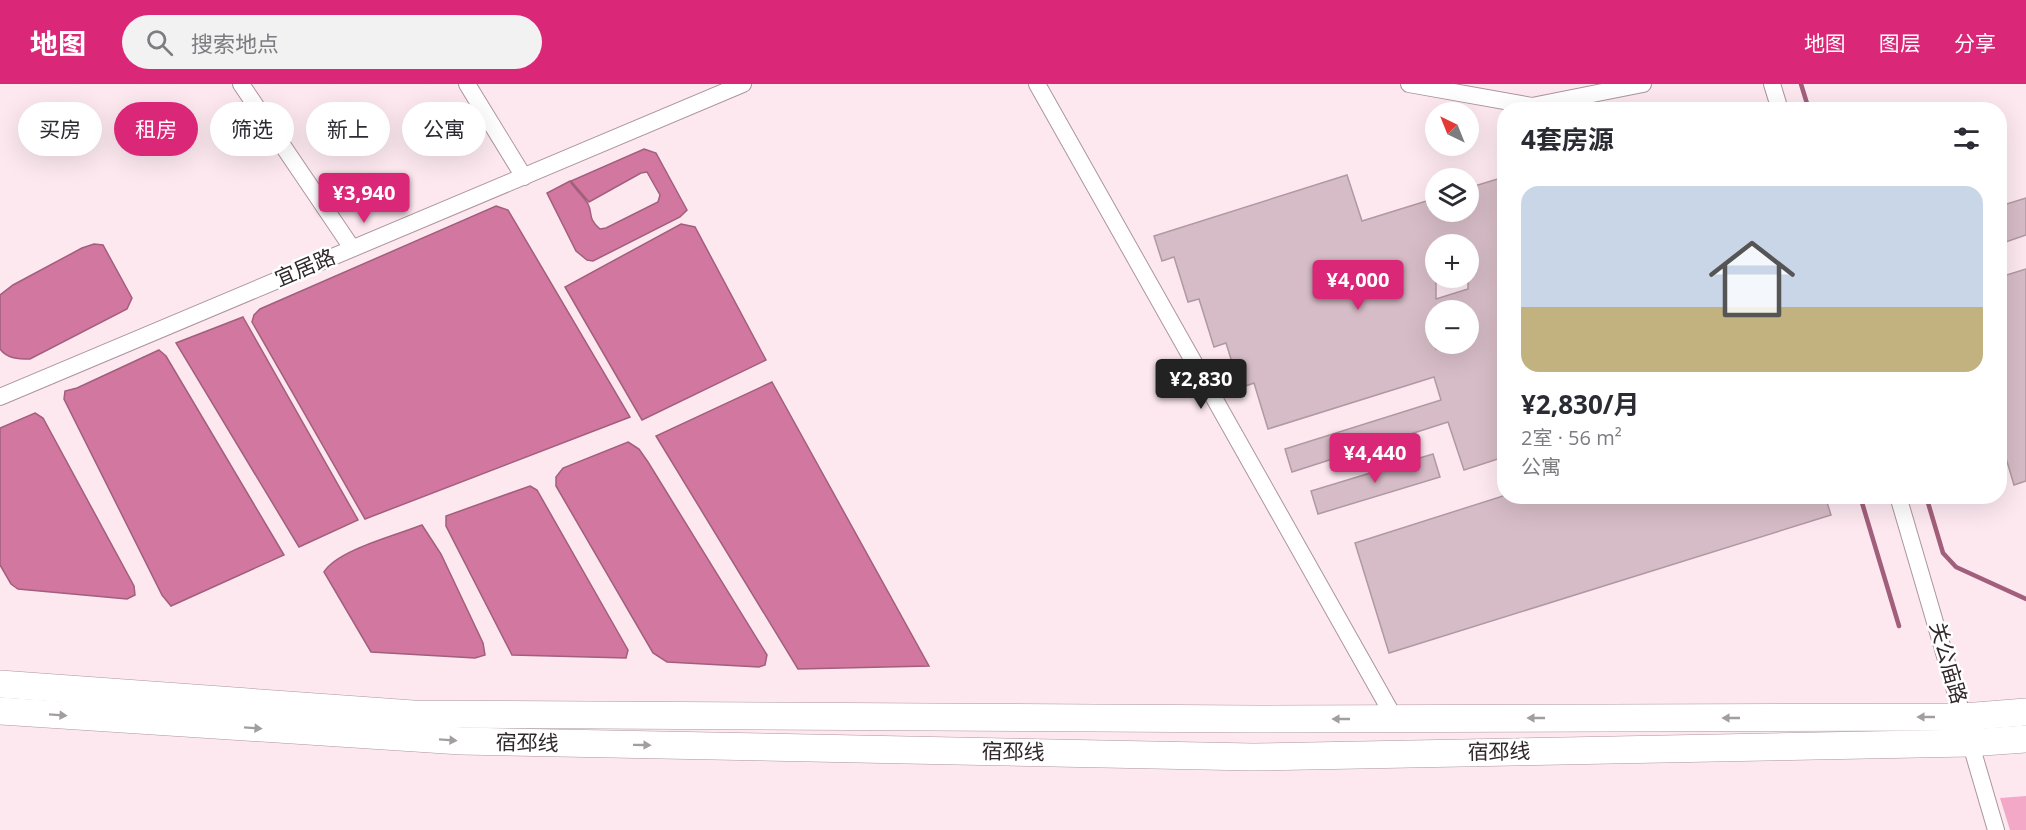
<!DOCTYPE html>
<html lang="zh">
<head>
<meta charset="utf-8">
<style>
	:root { --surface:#fff; --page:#f2f2f3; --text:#2b2b33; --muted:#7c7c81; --accent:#db2777 }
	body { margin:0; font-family:"Open Sans","Noto Sans SC",sans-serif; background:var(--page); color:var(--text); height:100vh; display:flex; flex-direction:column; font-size:22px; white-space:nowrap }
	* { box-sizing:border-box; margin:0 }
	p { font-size:20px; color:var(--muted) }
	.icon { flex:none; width:33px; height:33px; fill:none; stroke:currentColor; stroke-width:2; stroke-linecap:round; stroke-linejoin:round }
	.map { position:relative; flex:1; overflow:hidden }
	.panel { position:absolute; left:1497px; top:18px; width:510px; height:402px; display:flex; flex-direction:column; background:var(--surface); border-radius:24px; box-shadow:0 6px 24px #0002 }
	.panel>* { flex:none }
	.hud { position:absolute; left:18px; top:18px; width:570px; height:54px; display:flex; gap:12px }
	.needle { width:39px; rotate:317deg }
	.tools { position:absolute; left:1425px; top:18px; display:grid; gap:12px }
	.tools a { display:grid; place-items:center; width:54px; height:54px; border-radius:50%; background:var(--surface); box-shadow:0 6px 24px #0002; font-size:30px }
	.price { position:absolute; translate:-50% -51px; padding:0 14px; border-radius:6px; background:var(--accent); color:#fff; font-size:20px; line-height:39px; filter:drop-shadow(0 2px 3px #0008) }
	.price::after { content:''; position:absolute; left:50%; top:36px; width:18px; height:14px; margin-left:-9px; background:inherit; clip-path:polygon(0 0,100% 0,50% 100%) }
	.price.selected { background:#222; color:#fff }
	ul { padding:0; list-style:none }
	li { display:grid; align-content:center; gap:12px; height:318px; padding:0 24px }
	li span { display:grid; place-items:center; height:186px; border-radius:18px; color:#555 }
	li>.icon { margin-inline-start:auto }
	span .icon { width:108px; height:108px; fill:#fffc; stroke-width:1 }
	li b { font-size:26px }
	h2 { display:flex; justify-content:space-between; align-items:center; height:72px; padding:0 24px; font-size:26px }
	.chip { padding:0 21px; border-radius:27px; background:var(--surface); box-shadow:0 6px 24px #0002; font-size:21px; line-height:54px }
	.chip.selected { background:var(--accent); color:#fff }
	header { display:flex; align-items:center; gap:36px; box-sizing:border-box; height:84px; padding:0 30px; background:var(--accent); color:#fff }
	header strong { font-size:28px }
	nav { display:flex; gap:33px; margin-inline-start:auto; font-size:21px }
	.search { width:420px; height:54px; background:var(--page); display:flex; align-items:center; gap:15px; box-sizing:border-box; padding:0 21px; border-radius:33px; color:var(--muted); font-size:22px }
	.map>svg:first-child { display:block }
	.green { fill:#f2a8c6 }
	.water { fill:#d2779f; stroke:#a25f7c; stroke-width:1.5 }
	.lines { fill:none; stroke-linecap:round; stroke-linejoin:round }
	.stream { stroke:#a25f7c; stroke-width:4.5 }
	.building { fill:#d6bcc6; stroke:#b198a2; stroke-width:1.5; fill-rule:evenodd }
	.street-casing { stroke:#ad959e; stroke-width:18 }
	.primary-casing { stroke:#ad959e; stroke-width:28 }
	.street { stroke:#fff; stroke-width:16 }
	.primary { stroke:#fff; stroke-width:27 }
	.oneway { fill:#a29ea0 }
	.labels { text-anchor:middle; stroke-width:5; stroke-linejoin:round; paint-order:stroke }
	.street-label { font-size:21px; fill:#31282b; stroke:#fff }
</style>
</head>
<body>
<header>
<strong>地图</strong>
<div class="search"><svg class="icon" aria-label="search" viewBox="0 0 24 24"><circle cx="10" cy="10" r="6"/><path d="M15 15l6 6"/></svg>搜索地点</div>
<nav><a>地图</a><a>图层</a><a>分享</a></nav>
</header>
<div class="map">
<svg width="2026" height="746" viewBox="0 0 2026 746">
	<rect width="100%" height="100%" fill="#fde8f0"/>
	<polygon class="green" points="2026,712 2026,746 2010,746 2000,714"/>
	<g class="water">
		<path d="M644,65L656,69L687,126L680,133L593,177L587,176L576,167L547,109L570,97C575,105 584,113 588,120C593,129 587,134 600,145L606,144L658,118L660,111L647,88L641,89L589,118L571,97Z"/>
		<polygon points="496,122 508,126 630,333 365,435 252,238 254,231 260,225"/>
		<polygon points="681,140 695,143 766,276 642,336 565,203"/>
		<path d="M94,160L103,161L132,214L127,225L30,275C19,275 7,275 0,265V211L13,201L82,164Z"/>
		<polygon points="243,233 358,436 299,463 176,259"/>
		<polygon points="159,266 166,272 284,471 171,522 162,511 64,315 65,307 77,304"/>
		<polygon points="772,298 929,582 798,585 656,352"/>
		<polygon points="35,329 43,334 134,502 135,511 127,515 18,505 11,500 0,481 0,344"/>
		<polygon points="628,358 639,365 648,378 767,571 765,581 759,583 667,578 653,569 556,402 556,393 563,384"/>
		<polygon points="530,402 537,406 628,566 626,574 512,571 446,442 446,432"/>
		<path d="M422,441L441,470L483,559L485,571L475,574L371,568L324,488C337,466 397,451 422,441Z"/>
	</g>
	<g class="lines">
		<g class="stream">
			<polyline points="1801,0 1809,26"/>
			<polyline points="1742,24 1742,26"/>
			<polyline points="1860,412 1899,542"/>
			<polyline points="1926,412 1943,469 1956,483 2026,515"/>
		</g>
	</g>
	<g class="building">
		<path d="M1347,91L1362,137L1436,114V128H1468V104L1504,93V373L1464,386L1448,338L1292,388L1285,365L1441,316L1434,293L1268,345L1254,299L1240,304L1226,259L1214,263L1199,215L1188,218L1174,173L1162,177L1154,152ZM1436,160H1468V205L1436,215ZM1436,226H1468V260H1452L1436,265Z"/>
		<polygon points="2026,114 2026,151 2000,160 2000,122"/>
		<polygon points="2026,185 2026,397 2014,401 2000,354 2000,193"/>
		<polygon points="1433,370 1440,393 1318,430 1311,407"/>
		<polygon points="1503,412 1825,412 1831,431 1389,569 1355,459"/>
	</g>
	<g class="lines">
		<g class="street-casing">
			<g id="street">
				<polyline points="241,0 352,164"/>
				<polyline points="467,0 524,93"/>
				<polyline points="1037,0 1395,635"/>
				<polyline points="1409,0 1532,22 1643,0"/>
				<polyline points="1772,0 1780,26"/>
				<polyline points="0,313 743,0"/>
				<polyline points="1898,412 1996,746"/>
			</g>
		</g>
		<g class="primary-casing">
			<g id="primary">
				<polyline points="0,600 413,630 1254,635 1963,633 2026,628"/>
				<polyline points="0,627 461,657 1253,673 1969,659 2026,655"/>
			</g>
		</g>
		<use href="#street" class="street"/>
		<use href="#primary" class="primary"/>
	</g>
	<defs><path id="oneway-solid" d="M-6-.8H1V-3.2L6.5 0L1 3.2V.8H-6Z" transform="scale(1.5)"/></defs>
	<g class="oneway">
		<use href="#oneway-solid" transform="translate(58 631) rotate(4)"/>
		<use href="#oneway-solid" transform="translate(1926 633) rotate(180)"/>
		<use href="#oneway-solid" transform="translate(1536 634) rotate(180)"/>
		<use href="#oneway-solid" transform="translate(1731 634) rotate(180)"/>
		<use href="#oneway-solid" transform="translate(1341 635) rotate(180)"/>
		<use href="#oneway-solid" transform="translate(253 644) rotate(4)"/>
		<use href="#oneway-solid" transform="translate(448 656) rotate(4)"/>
		<use href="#oneway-solid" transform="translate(642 661) rotate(1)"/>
	</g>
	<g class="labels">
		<g class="street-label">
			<text transform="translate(305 184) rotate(-23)" y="7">宜居路</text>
			<text transform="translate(1948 579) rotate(74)" y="7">关公庙路</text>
			<text transform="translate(527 659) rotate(1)" y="7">宿邳线</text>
			<text transform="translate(1013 668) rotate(1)" y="7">宿邳线</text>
			<text transform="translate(1499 668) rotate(-1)" y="7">宿邳线</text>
		</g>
	</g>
</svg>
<div class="tools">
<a><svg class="needle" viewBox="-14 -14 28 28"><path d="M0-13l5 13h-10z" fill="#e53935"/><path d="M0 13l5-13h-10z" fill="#7c7c81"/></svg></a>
<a><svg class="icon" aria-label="layers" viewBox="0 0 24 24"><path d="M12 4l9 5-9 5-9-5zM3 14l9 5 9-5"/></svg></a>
<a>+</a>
<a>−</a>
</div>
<b class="price" style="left:364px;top:140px">¥3,940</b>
<b class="price" style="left:1358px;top:227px">¥4,000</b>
<b class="price selected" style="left:1201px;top:326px">¥2,830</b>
<b class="price" style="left:1375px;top:400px">¥4,440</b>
<div class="hud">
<a class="chip">买房</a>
<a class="chip selected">租房</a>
<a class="chip">筛选</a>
<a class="chip">新上</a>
<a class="chip">公寓</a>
</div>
<section class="panel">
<h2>4套房源<svg class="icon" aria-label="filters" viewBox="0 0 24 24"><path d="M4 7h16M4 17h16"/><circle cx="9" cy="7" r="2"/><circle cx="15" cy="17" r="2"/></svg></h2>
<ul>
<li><span style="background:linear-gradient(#c9d6e8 65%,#c2b280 0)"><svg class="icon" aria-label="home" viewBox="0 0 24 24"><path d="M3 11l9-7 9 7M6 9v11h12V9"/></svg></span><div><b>¥2,830/月</b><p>2室 · 56 m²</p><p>公寓</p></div></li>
</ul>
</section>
</div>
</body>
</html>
